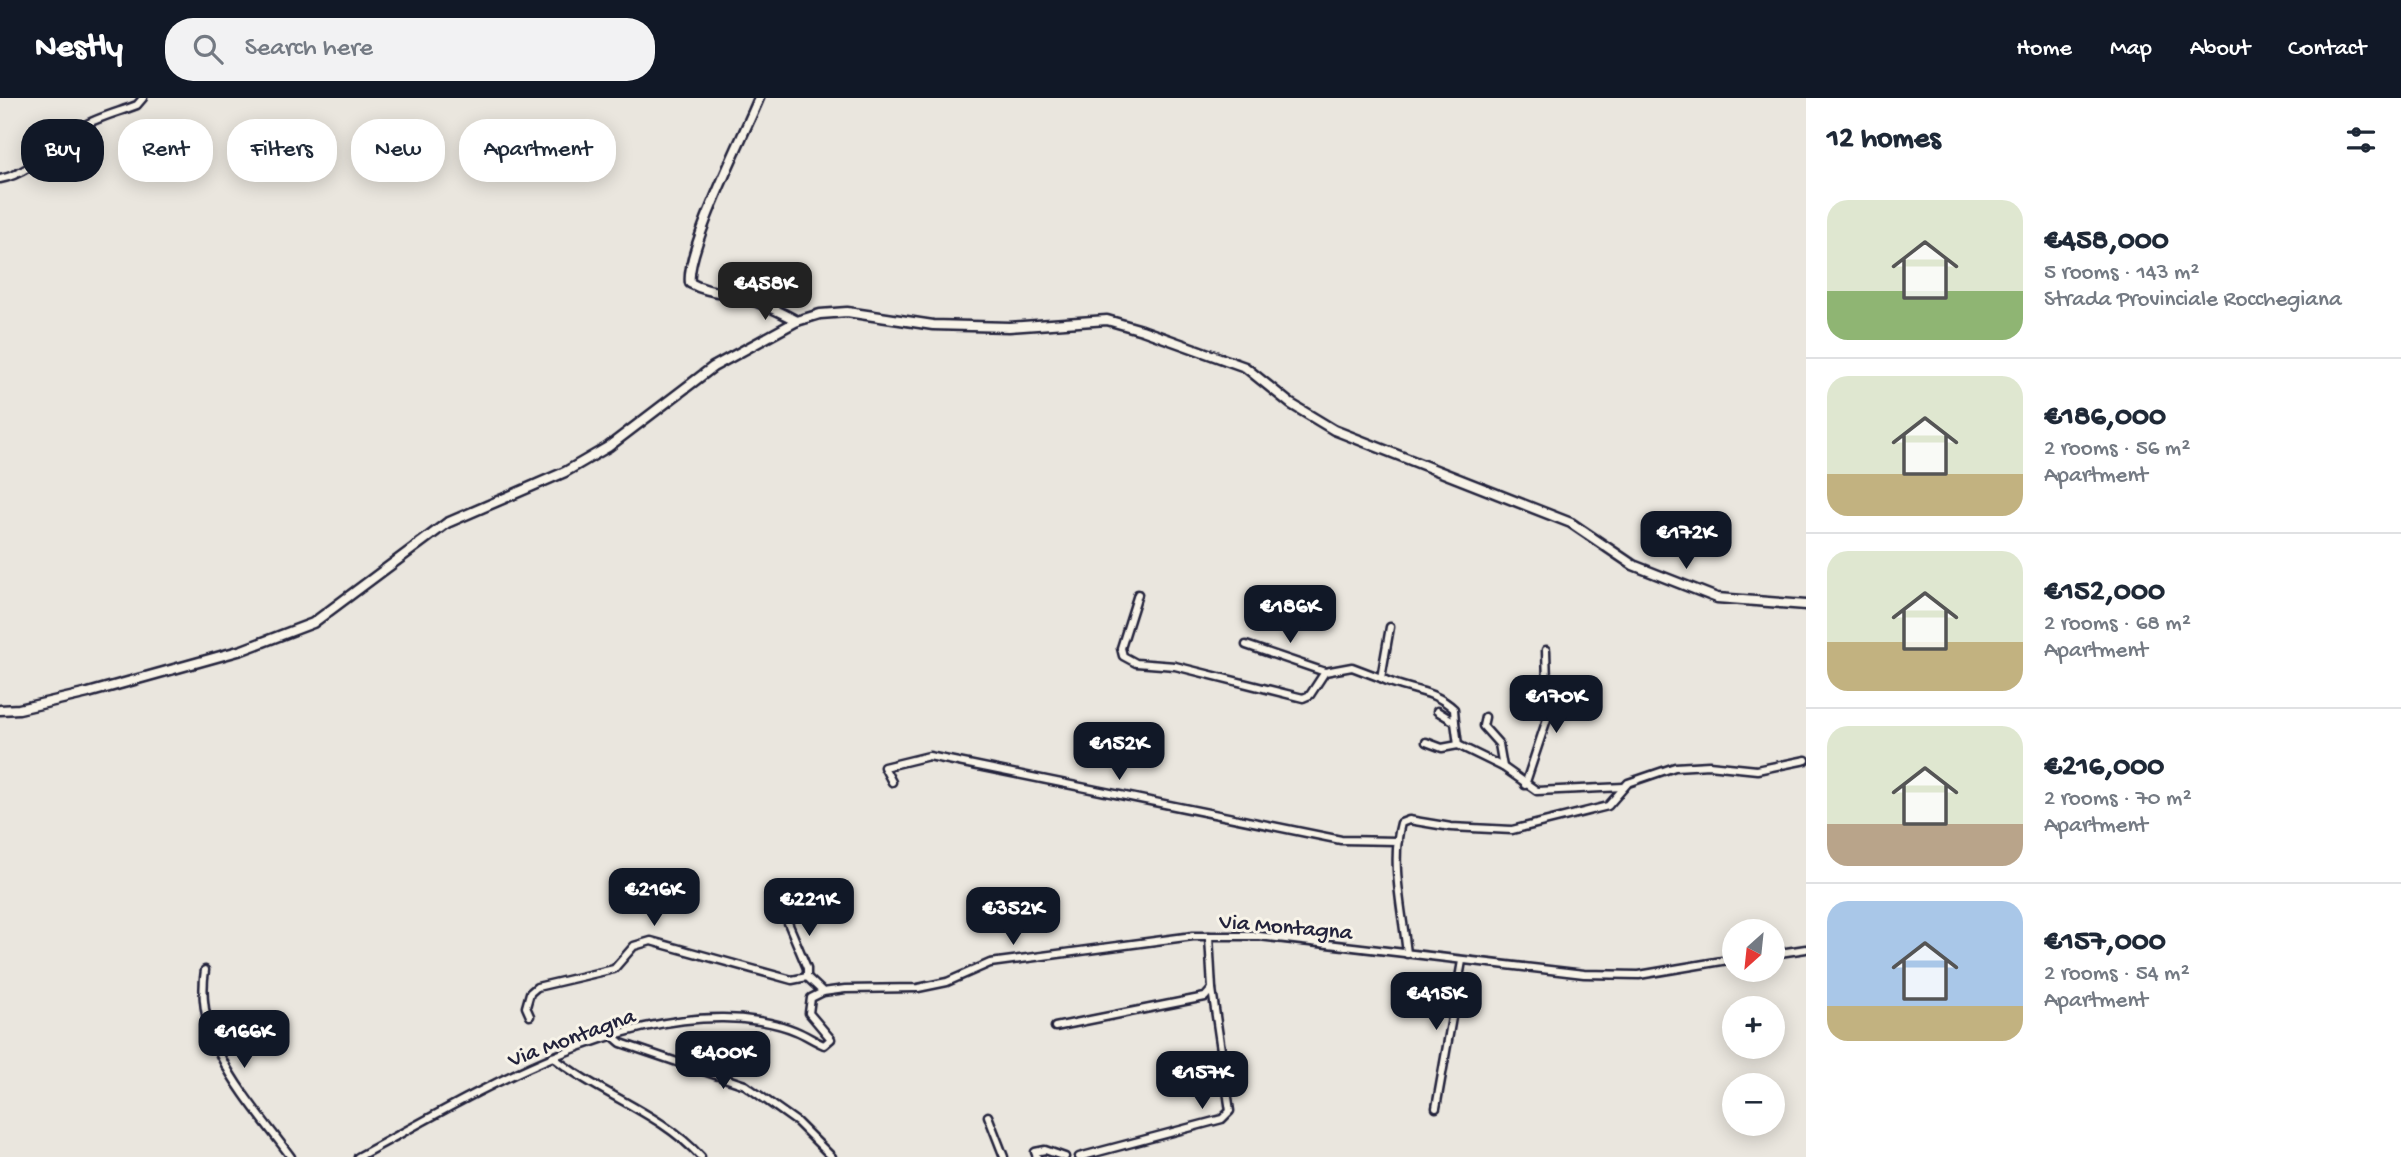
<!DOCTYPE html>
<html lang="en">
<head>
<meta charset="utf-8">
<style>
	:root { --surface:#fff; --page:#f2f2f3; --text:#1f2937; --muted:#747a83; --line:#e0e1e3; --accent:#111827 }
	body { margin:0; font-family:"Gochi Hand",sans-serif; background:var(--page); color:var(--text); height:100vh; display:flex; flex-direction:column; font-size:26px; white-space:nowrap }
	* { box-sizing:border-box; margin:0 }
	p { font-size:23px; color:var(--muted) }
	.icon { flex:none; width:38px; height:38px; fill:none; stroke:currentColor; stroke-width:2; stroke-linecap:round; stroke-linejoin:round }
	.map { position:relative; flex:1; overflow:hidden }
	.panel { display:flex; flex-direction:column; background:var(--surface); width:595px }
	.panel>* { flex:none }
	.hud { position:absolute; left:21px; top:21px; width:665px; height:63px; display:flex; gap:14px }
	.needle { width:46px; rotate:207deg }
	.buttons { position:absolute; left:1722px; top:821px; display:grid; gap:14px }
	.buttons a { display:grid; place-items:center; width:63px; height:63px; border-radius:50%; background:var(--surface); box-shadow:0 4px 18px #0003; font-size:35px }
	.price { position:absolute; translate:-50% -60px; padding:0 16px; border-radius:14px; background:var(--accent); color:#fff; font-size:23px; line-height:46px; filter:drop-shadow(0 2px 4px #0008) }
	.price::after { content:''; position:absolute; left:50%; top:42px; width:21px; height:16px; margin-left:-10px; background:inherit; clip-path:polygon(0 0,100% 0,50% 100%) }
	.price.active { background:#222; color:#fff }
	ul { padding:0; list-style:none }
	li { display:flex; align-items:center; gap:21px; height:175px; padding:0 21px }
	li+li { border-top:2px solid var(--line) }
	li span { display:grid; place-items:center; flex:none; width:196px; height:140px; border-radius:21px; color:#555 }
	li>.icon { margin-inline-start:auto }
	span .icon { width:84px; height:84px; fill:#fffc; stroke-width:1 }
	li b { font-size:30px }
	h2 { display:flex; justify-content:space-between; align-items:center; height:84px; padding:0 21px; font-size:30px }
	.chip { padding:0 24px; border-radius:28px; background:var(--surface); box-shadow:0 4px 18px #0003; font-size:24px; line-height:63px }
	.chip.active { background:var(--accent); color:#fff }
	header { display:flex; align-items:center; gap:42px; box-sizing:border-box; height:98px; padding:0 35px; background:var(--accent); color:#fff }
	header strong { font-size:33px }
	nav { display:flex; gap:38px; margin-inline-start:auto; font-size:24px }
	.search { width:490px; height:63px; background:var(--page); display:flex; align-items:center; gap:18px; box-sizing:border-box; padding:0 24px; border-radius:28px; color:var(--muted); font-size:26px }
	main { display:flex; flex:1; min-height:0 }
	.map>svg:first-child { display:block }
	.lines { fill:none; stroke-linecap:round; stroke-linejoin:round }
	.street-casing { stroke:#22223b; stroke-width:11 }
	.secondary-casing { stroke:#22223b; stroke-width:13 }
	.street { stroke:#f7f3e8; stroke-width:6 }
	.secondary { stroke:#f7f3e8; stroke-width:8 }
	.labels { text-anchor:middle; stroke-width:6; stroke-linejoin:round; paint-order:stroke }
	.street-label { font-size:23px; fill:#22223b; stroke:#f7f3e8 }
</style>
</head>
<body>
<header>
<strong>Nestly</strong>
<div class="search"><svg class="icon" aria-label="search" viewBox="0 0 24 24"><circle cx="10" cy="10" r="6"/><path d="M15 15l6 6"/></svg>Search here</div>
<nav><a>Home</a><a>Map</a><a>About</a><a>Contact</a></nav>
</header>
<main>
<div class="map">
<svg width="1806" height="1059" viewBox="0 0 1806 1059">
	<rect width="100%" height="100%" fill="#eae6de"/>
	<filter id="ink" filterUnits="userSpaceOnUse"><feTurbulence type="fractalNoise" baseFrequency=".0143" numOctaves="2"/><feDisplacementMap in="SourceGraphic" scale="14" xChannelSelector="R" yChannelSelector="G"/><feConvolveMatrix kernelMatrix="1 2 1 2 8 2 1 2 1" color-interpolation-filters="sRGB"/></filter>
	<g filter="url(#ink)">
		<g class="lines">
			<g class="street-casing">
				<g id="street">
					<path d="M0,81C34,75 53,45 81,29C98,19 119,14 137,7L143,0"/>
					<polyline points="1138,496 1121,550 1123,558 1136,565 1175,568 1303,600 1310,597 1325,574 1352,569 1381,580"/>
					<path d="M1390,529L1381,580C1406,593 1432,590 1454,611L1455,624"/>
					<polyline points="1246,547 1325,574"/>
					<polyline points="1546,552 1548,618"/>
					<polyline points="1437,613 1455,624 1458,647"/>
					<polyline points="1485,619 1483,628 1499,646 1503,669"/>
					<polyline points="1426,644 1442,650 1458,647 1503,669 1537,693 1624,689"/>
					<polyline points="892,684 884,669 929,658 1341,742 1398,743"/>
					<polyline points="1525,687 1548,618 1529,597"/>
					<polyline points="781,808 807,870 807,879"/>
					<path d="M1407,856C1403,815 1390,765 1401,725L1409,722L1451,729L1512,732L1608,708L1628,685L1675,669L1709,667L1757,672L1806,662"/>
					<polyline points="1773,856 1806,851"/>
					<path d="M205,872C193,946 251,1004 291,1059"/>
					<polyline points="530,918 526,909 530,895 537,889 614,871 634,848 651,843 792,882 807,879 823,894"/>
					<polyline points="1055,929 1205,899 1212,891 1209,838"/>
					<polyline points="614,939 621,945 745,987 797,1024 832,1059"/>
					<path d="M553,959C600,997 660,1014 701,1059"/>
					<polyline points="1209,987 1226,987"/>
					<polyline points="1436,1010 1462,863"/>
					<polyline points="988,1018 1004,1059"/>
					<path d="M358,1059C466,1001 596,919 723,920C745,920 775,924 796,933C806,937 814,943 824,947L831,941L809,915L811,900L823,894L845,891L918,890L947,884L990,865L1193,838H1259L1584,876L1639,877L1734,861"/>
					<polyline points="1037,1059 1035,1054 1045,1052 1065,1059"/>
					<polyline points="1079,1059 1222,1021 1230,1013 1212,891"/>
				</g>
			</g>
			<g class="secondary-casing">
				<g id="secondary">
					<path d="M759,0C744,37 685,153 690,185C706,194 722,194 739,198C760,204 779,213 797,223"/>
					<polyline points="0,612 19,611 88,595 242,552 313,525 447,425 565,374 608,349 713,269 797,223 820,216 847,214 933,227 1009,229 1107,222 1142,232 1245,269 1291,306 1334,332 1571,425 1633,467 1717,500 1806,507"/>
				</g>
			</g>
			<use href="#street" class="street"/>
			<use href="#secondary" class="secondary"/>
		</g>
	</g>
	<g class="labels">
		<g class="street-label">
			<text transform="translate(1286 827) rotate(5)" y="8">Via Montagna</text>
			<text transform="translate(571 938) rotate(-20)" y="8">Via Montagna</text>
		</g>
	</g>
</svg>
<div class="buttons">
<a><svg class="needle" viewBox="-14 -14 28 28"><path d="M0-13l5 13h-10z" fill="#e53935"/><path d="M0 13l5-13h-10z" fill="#747a83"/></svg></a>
<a>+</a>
<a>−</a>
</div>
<b class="price active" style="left:765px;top:224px">€458K</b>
<b class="price" style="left:1686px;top:473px">€172K</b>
<b class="price" style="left:1290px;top:547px">€186K</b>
<b class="price" style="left:1556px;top:637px">€170K</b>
<b class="price" style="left:1119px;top:684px">€152K</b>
<b class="price" style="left:654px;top:830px">€216K</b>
<b class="price" style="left:809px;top:840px">€221K</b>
<b class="price" style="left:1013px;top:849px">€352K</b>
<b class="price" style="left:1436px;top:934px">€415K</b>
<b class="price" style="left:244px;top:972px">€166K</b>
<b class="price" style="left:723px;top:993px">€400K</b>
<b class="price" style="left:1202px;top:1013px">€157K</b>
<div class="hud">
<a class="chip active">Buy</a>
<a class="chip">Rent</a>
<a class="chip">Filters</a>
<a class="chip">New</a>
<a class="chip">Apartment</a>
</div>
</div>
<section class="panel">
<h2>12 homes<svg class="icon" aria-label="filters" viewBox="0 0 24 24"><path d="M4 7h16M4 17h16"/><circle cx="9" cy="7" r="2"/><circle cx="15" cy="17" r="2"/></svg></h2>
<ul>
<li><span style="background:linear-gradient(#dfe7d0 65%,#8fb573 0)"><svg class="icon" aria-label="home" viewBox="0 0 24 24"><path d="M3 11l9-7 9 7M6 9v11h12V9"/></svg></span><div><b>€458,000</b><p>5 rooms · 143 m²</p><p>Strada Provinciale Rocchegiana</p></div></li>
<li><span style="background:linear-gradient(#dfe7d0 70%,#c2b280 0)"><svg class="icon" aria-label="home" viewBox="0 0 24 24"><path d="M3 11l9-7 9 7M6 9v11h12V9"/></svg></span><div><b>€186,000</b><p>2 rooms · 56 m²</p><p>Apartment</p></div></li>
<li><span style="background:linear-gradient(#dfe7d0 65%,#c2b280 0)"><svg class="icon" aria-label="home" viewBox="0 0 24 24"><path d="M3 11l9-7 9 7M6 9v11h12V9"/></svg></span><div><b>€152,000</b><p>2 rooms · 68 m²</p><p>Apartment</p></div></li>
<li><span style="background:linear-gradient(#dfe7d0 70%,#b9a48a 0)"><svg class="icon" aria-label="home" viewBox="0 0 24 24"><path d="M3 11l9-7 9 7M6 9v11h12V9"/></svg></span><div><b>€216,000</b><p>2 rooms · 70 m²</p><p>Apartment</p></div></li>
<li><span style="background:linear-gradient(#a9c7e8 75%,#c2b280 0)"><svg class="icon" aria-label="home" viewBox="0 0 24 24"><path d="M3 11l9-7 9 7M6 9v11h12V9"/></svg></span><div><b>€157,000</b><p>2 rooms · 54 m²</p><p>Apartment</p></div></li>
</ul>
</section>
</main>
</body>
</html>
